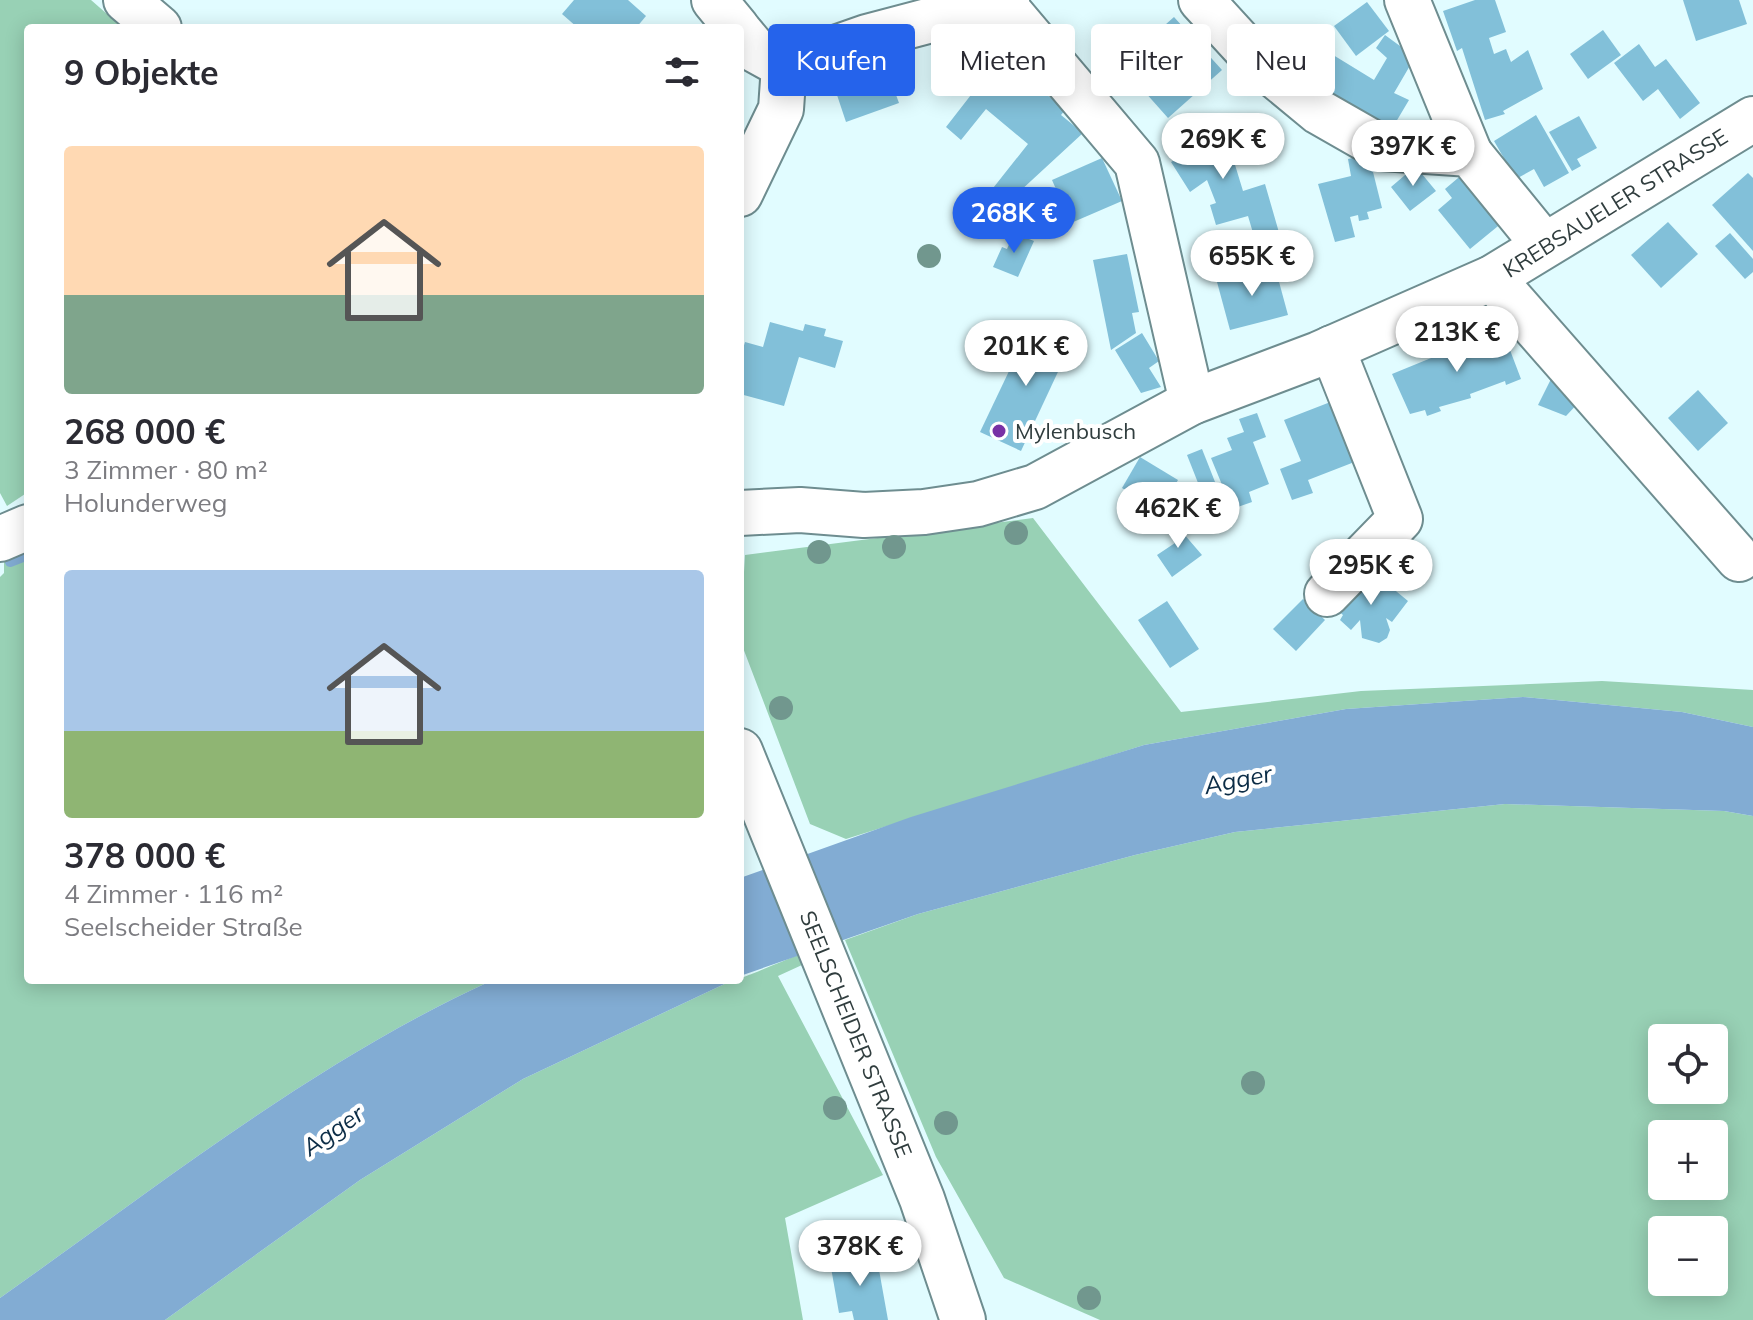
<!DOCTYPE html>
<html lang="de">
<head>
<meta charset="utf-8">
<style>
	:root { --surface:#fff; --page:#f2f2f3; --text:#2b2b33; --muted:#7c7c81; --accent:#2563eb }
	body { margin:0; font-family:Mulish,sans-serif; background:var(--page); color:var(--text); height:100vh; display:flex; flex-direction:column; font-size:30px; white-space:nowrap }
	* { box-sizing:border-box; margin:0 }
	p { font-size:26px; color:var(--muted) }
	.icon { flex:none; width:44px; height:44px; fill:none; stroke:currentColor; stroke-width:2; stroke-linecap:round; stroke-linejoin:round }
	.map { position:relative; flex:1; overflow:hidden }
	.drawer { position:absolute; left:24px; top:24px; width:720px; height:960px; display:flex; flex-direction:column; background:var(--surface); border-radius:8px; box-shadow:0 4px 20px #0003 }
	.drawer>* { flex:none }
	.top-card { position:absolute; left:768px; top:24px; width:760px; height:72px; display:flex; gap:16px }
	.controls { position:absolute; left:1648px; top:1024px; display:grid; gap:16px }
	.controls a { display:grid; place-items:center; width:80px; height:80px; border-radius:8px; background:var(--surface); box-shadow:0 4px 20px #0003; font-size:40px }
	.price { position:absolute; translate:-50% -68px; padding:0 18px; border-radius:28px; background:#fff; color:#222; font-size:26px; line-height:52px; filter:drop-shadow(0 2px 4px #0008) }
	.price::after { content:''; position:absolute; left:50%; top:48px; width:24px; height:18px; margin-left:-12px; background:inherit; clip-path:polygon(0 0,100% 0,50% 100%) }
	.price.active { background:var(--accent); color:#fff }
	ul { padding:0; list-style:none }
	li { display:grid; align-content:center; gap:16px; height:424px; padding:0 40px }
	li span { display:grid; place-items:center; height:248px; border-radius:8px; color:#555 }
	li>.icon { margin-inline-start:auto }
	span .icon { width:144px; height:144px; fill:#fffc; stroke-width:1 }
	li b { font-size:34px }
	h2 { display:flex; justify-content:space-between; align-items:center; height:96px; padding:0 40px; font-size:34px }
	.pill { padding:0 28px; border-radius:8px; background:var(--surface); box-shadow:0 4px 20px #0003; font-size:28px; line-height:72px }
	.pill.active { background:var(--accent); color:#fff }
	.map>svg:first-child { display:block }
	.green { fill:#98d1b5; fill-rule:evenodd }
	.water { fill:#82acd3 }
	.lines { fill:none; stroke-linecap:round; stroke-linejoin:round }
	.stream { stroke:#82acd3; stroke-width:10 }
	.building { fill:#82c0d9 }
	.minor-casing { stroke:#6e8d90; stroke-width:48 }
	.minor { stroke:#fff; stroke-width:44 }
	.tree { fill:#71978e }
	.poi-dot { fill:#7831a5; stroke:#fff; stroke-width:3 }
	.labels { text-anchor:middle; stroke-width:8; stroke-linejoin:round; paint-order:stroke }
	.street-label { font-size:22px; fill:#303d3e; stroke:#fff }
	.poi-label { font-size:22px; fill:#303d3e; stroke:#fff; text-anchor:start }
	.water-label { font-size:24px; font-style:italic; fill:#0b2c46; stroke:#fff }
</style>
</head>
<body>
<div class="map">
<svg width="1753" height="1320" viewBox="0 0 1753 1320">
	<rect width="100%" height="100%" fill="#e1fcff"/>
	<g class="green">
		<polygon points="0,0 91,0 123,28 28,28 28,492 7,506 0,493"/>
		<polygon points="1033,518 1181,712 1361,691 1602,681 1753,690 1753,727 1682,712 1523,697 1346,709 1144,745 846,839 810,824 740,640 745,555"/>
		<path d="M28,538V980H493C318,1059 157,1187 0,1298V577L4,573V548Z"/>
		<path d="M1505,804L1724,811L1753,816V1320H1100L1004,1278L936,1157L845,940L918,914L1135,855L1235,832ZM1662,1038H1714V1090H1662ZM1662,1134H1714V1186H1662ZM1662,1230H1714V1282H1662Z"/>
		<path d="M798,955L802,965L778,976L883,1175L785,1218L803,1320H165L360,1180L523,1079L733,980C739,980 785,960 798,955Z"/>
	</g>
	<g class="water">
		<polygon points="1523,697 1682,712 1753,727 1753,816 1724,811 1505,804 1235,832 1135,855 918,914 740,976 740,878 911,817 1144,745 1346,709"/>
		<path d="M493,980H733L523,1079L360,1180L165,1320H0V1298C157,1187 318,1059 493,980Z"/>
	</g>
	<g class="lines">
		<polyline class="stream" points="10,562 28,555"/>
	</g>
	<g class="building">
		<polygon points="574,0 628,0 646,16 636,28 578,28 562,14"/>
		<polygon points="1475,0 1495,0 1506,32 1489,38 1494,54 1506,49 1511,62 1528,50 1543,89 1503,111 1505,114 1485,120 1462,48 1457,51 1443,11"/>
		<polygon points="1683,0 1739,0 1747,24 1696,41"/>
		<polygon points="1367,2 1389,31 1356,56 1334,26"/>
		<polygon points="1174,17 1222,70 1168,118 1120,64 1143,43 1140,40 1154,28 1157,32"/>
		<polygon points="1603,30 1621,55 1588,79 1570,54"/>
		<polygon points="1385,35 1415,57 1394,93 1409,100 1390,132 1307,82 1325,50 1374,80 1387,58 1376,48"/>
		<polygon points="1639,44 1655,67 1666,59 1700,103 1680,119 1658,89 1643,101 1614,63"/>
		<polygon points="981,51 997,64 999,60 1043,96 1045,93 1065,110 1061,115 1083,133 1019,192 1008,217 986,197 1028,144 986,109 961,140 946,127 974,91 959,79"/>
		<polygon points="885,65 899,103 846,122 833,83"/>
		<polygon points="1536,115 1569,173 1544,187 1534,169 1516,179 1494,141"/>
		<polygon points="1579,116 1597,148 1577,159 1581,166 1572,171 1549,132"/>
		<polygon points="1209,119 1235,151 1232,155 1243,191 1265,184 1280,236 1256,243 1248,216 1216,225 1210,205 1216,203 1207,180 1190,192 1171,162 1180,157 1171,144"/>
		<polygon points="1375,153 1379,171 1373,172 1382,208 1367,212 1369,219 1359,221 1358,215 1350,217 1355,237 1335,242 1318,184 1351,176 1348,159"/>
		<polygon points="1102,158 1122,201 1071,223 1052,180"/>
		<polygon points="1412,162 1436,191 1410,211 1391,187 1411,170"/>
		<polygon points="1464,173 1503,222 1470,249 1438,210 1452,198 1445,189"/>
		<polygon points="1748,173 1753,178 1753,251 1712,205"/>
		<polygon points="1668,222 1698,254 1661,288 1631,255"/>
		<polygon points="1014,233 1034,241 1018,277 993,267 1002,247 1007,249"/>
		<polygon points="1730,233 1753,259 1753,272 1745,279 1715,246"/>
		<polygon points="1127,254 1139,312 1132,313 1136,333 1111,350 1093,260"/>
		<polygon points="1275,267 1288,315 1230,330 1217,282"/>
		<polygon points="770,322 803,331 805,324 826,329 824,336 843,341 835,368 799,357 784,406 740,394 740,359 745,342 763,347"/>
		<polygon points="1031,325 1071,344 1021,451 980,432"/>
		<polygon points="1502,329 1521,379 1506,385 1505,381 1470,394 1471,398 1439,407 1441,411 1427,416 1425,410 1410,414 1392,374"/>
		<polygon points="1142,333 1159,361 1149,368 1161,387 1141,393 1115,350"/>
		<polygon points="1554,373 1580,401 1566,416 1538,405"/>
		<polygon points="1698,390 1728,423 1698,451 1668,418"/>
		<polygon points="1333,401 1357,461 1308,480 1313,493 1292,500 1280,469 1301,461 1284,420"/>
		<polygon points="1257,413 1266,437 1253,442 1269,484 1249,492 1252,502 1232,509 1211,458 1232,450 1227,438 1244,432 1239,419"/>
		<polygon points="1202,449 1219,492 1204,498 1187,455"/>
		<polygon points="1140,457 1178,480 1160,511 1122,488"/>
		<polygon points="1170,518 1202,555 1172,577 1157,555 1175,543 1162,524"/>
		<polygon points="1368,568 1408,601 1392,622 1386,618 1390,630 1387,638 1379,643 1362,638 1360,620 1351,630 1340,620 1343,615 1335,608"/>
		<polygon points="1303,599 1325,620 1296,651 1273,629"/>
		<polygon points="1167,601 1199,649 1170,668 1138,620"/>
		<polygon points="876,1253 888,1320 854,1320 852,1311 839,1313 830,1262"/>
	</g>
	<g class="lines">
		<g class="minor-casing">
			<g id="minor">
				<polyline points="126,0 159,28"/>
				<polyline points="714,0 737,28"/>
				<polyline points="1201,0 1256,60 1319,112 1382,148 1470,154 1544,245"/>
				<polyline points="1407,0 1470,154"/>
				<polyline points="1001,2 1137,163 1192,402"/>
				<polyline points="740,32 755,50 784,66"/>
				<polyline points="784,66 867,37 1007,0"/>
				<polyline points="740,194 781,109 784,66"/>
				<polyline points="1492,278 1739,559"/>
				<polyline points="740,513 800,510 864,515 924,512 978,504 1035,487 1192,402 1319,354 1492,278 1753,119"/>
				<polyline points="0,539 28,527"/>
				<polyline points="1327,594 1400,519 1332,348"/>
				<polyline points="740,751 922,1199 963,1320"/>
			</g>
		</g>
		<use href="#minor" class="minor"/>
	</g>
	<g class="tree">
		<circle cx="929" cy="256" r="12"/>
		<circle cx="1016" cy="533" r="12"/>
		<circle cx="894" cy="547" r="12"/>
		<circle cx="819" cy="552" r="12"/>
		<circle cx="781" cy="708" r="12"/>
		<circle cx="1253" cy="1083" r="12"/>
		<circle cx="835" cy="1108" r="12"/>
		<circle cx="946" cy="1123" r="12"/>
		<circle cx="1089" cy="1298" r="12"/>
	</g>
	<circle class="poi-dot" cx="999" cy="431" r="8"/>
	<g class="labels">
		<g class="street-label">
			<text transform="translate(1615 203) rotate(-32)" y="8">KREBSAUELER STRASSE</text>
			<text transform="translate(856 1034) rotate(68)" y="8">SEELSCHEIDER STRASSE</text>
		</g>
		<g class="poi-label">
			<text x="1015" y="439">Mylenbusch</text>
		</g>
		<g class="water-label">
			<text transform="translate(1238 780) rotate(-11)" y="8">Agger</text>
			<text transform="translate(333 1131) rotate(-35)" y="8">Agger</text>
		</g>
	</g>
</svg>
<div class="controls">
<a><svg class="icon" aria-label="locate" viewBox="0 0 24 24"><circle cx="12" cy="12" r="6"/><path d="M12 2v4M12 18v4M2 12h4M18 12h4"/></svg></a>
<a>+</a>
<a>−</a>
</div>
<b class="price" style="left:1223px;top:181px">269K €</b>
<b class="price" style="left:1413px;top:188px">397K €</b>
<b class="price active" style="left:1014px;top:255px">268K €</b>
<b class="price" style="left:1252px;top:298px">655K €</b>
<b class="price" style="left:1457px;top:374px">213K €</b>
<b class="price" style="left:1026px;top:388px">201K €</b>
<b class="price" style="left:1178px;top:550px">462K €</b>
<b class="price" style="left:1371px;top:607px">295K €</b>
<b class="price" style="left:860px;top:1288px">378K €</b>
<div class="top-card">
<a class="pill active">Kaufen</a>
<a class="pill">Mieten</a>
<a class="pill">Filter</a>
<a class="pill">Neu</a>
</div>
<section class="drawer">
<h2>9 Objekte<svg class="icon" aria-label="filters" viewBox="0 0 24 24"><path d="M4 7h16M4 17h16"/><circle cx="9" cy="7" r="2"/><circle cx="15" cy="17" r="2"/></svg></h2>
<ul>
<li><span style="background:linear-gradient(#ffd9b3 60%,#7fa58c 0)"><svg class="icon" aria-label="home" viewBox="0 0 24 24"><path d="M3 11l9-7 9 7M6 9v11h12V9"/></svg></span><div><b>268 000 €</b><p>3 Zimmer · 80 m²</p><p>Holunderweg</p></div></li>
<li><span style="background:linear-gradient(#a9c7e8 65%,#8fb573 0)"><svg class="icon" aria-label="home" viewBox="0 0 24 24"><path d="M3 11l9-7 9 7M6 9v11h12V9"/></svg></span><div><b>378 000 €</b><p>4 Zimmer · 116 m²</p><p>Seelscheider Straße</p></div></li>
</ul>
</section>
</div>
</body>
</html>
